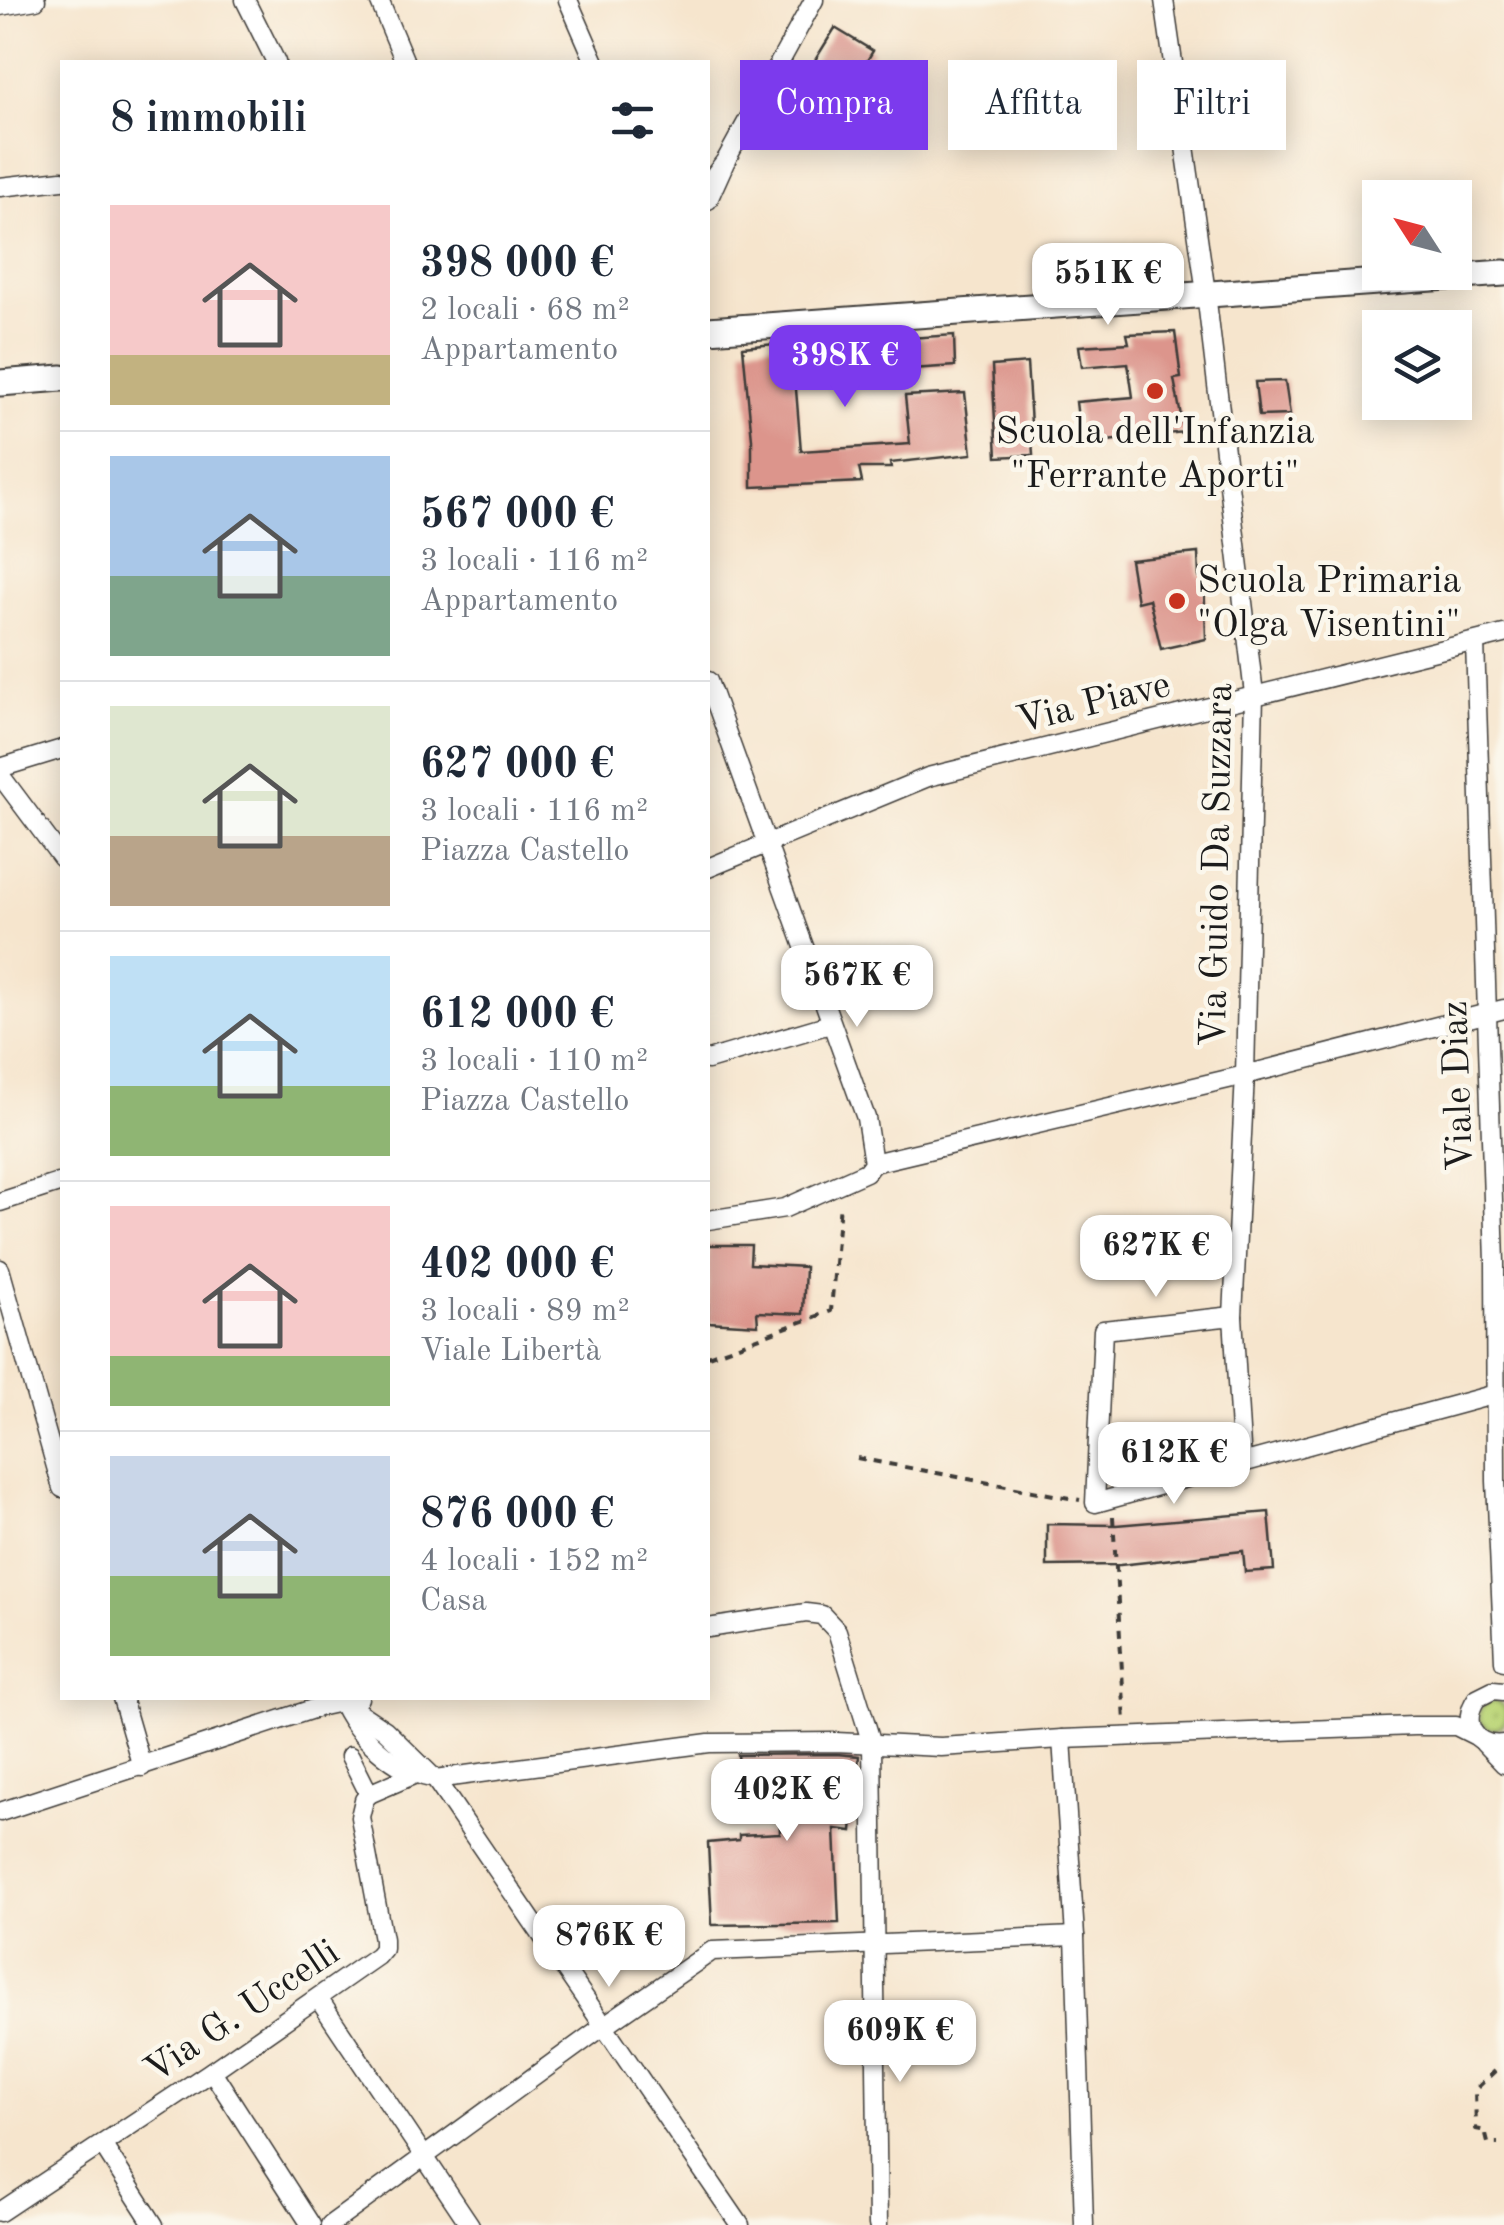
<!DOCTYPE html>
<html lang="it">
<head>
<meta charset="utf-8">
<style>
	:root { --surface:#fff; --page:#f2f2f3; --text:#1f2937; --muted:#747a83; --line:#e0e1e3; --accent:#7c3aed }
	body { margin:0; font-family:"Old Standard TT",serif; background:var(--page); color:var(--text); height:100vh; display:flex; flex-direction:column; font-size:38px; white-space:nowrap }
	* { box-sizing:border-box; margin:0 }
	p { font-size:32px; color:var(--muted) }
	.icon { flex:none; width:55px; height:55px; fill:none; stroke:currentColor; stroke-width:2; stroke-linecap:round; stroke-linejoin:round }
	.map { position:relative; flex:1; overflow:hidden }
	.details { position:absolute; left:60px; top:60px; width:650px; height:1640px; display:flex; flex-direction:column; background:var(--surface); border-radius:0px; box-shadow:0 5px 25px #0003 }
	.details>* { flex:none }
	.hud { position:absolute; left:740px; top:60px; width:612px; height:90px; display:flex; gap:20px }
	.needle { width:65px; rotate:306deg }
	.buttons { position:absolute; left:1362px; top:180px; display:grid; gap:20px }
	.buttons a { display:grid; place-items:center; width:110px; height:110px; border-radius:0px; background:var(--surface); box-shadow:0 5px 25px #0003; font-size:50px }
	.price { position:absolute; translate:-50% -85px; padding:0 22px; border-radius:20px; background:#fff; color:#222; font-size:32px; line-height:65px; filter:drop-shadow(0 2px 5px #0008) }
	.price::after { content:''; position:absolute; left:50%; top:60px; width:30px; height:22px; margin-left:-15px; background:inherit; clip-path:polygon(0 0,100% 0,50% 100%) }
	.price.selected { background:var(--accent); color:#fff }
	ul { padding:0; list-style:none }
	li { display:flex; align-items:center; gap:30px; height:250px; padding:0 50px }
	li+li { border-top:2px solid var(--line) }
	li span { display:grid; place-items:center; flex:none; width:280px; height:200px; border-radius:0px; color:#555 }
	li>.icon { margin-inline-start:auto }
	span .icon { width:120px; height:120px; fill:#fffc; stroke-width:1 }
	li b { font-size:42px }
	h2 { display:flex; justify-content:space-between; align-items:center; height:120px; padding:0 50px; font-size:42px }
	.pill { padding:0 35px; border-radius:0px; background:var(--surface); box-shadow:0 5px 25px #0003; font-size:35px; line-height:90px }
	.pill.selected { background:var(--accent); color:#fff }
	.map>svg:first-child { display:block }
	.grass { fill:url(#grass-dots); stroke:#6d7a4c; stroke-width:2.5 }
	.building { fill:#dc958c }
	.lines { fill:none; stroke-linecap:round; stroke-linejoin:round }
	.street-casing { stroke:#3d3a37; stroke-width:21 }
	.secondary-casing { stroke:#3d3a37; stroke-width:29 }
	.path { stroke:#3d3a37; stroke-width:4; stroke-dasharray:8 8; stroke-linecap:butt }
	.street { stroke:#fff; stroke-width:18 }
	.secondary { stroke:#fff; stroke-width:25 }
	.poi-dot { fill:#c8321e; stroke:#fbf7ec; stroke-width:4 }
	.labels { text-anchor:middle; stroke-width:9; stroke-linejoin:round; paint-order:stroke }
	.poi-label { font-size:38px; fill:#1c1c1c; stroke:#fbf7ec }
	.street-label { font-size:38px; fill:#1c1c1c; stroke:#fbf7ec }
</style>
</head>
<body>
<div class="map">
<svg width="1504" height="2225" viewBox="0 0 1504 2225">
	<defs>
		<pattern id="grass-dots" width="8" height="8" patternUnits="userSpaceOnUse" patternTransform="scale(2.5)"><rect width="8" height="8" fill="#bed77c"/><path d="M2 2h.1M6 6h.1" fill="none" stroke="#a3b86b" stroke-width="1.8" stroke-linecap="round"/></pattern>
	</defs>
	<rect width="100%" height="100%" fill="#fbf7ec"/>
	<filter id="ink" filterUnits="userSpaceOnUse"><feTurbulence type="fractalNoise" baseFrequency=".01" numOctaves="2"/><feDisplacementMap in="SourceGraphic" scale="20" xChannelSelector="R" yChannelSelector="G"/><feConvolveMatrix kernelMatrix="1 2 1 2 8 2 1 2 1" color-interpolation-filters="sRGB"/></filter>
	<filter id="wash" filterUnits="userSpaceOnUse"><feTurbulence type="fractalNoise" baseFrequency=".0048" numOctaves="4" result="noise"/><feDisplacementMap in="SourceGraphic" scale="40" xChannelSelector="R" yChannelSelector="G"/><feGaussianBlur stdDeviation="2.25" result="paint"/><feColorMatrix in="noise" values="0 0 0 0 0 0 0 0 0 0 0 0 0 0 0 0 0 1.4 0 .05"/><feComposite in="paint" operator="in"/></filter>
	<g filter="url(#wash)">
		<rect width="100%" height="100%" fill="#f6e5cd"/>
		<circle class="grass" cx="1493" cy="1715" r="14"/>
		<g id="blocks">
			<g class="building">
				<polygon points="835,28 873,51 851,87 812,65"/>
				<polygon points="1175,332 1181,378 1174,379 1184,432 1081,444 1076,402 1133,397 1128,363 1082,367 1079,346 1129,343 1127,334"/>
				<polygon points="954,335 955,366 795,377 801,451 910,444 905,396 965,393 972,454 890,463 891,468 859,468 862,482 752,487 752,439 743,347 850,337 851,356 879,353 879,340"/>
				<polygon points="1027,363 1033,455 997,457 992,366"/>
				<polygon points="1285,381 1290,415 1259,416 1255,382"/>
				<polygon points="1198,553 1199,577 1204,574 1206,639 1161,649 1149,599 1137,602 1130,560"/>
				<polygon points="708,1245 751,1245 750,1264 805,1267 803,1314 757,1312 758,1325 708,1322"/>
				<polygon points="1269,1512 1274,1570 1245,1572 1243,1551 1120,1565 1047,1566 1047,1524 1116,1525"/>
				<polygon points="836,1754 859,1756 852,1831 835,1829 839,1923 712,1925 708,1843 739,1840 739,1835 780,1833 778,1789 741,1787 738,1755"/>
			</g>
		</g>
	</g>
	<g filter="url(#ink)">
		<use href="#blocks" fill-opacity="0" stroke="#3d3a37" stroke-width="2.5"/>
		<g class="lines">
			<g class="street-casing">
				<g id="street">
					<polyline points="245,0 276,62"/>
					<polyline points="379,0 405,62"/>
					<polyline points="568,0 595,62"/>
					<polyline points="1164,0 1206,293 1254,694 1245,1075 1233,1316"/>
					<polyline points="0,6 36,0"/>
					<polyline points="726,160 814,0"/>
					<polyline points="708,184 726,160 708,200"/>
					<polyline points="0,187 62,180"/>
					<polyline points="1475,642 1495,1262 1496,1481 1504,1661"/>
					<polyline points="708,681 866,1118 873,1163 866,1172 785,1208 708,1220"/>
					<polyline points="0,768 62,749"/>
					<polyline points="0,775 62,858"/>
					<polyline points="708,868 928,777 1504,634"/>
					<polyline points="708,1060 830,1024"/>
					<polyline points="873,1163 1245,1075 1504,1009"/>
					<polyline points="0,1202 62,1182"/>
					<polyline points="0,1269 62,1488"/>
					<polyline points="1242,1464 1233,1316 1103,1330 1095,1503 1496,1394"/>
					<polyline points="708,1628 806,1613 822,1615 837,1631 872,1744 878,2225"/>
					<path d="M1504,1691L1493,1690L1477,1698C1460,1722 1474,1748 1504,1744"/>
					<polyline points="122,1698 142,1767"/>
					<path d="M340,1698C355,1735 395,1772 435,1779L709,1743L836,1742L941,1747L1062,1739L1414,1726H1456L1474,1735"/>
					<polyline points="346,1704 385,1730 435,1779 740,2225"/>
					<polyline points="1062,1739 1075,1936 1084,2225"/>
					<polyline points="1484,1743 1504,1764"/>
					<polyline points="350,1756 369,1794"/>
					<polyline points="369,1794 413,1775"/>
					<polyline points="0,1812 322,1706 359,1698"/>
					<polyline points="318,1998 470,2225"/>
					<polyline points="212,2071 311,2225"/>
					<polyline points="102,2144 154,2225"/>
					<polyline points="0,2212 212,2071 377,1956 383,1949 383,1939 360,1817 364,1800 369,1794"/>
					<polyline points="330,2225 605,2025 712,1951 1075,1936"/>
				</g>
			</g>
			<g class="secondary-casing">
				<g id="secondary">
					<polyline points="708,330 1504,273"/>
					<polyline points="0,383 62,378"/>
				</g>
			</g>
			<g class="path">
				<polyline points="708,1356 831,1311 840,1203"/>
				<polyline points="857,1458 1080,1500"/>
				<polyline points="1113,1517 1125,1722"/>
				<polyline points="1495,2071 1475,2090 1476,2129 1485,2131 1488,2143 1498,2143"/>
			</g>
			<use href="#street" class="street"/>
			<use href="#secondary" class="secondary"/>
		</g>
	</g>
	<g class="poi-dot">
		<circle cx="1155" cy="391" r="10"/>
		<circle cx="1177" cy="601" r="10"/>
	</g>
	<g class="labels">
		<g class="poi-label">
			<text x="1155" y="443">Scuola dell'Infanzia<tspan x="1155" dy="44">"Ferrante Aporti"</tspan></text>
			<text x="1197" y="592" text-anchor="start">Scuola Primaria<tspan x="1197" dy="44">"Olga Visentini"</tspan></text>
		</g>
		<g class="street-label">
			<text transform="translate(1093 701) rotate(-14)" y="13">Via Piave</text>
			<text transform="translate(1215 865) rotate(-89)" y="13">Via Guido Da Suzzara</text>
			<text transform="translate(1456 1086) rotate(-92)" y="13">Viale Diaz</text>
			<text transform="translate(241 2010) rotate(-34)" y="13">Via G. Uccelli</text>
		</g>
	</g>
</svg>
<div class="buttons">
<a><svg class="needle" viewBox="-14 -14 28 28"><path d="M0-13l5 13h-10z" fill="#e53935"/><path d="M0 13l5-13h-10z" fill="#747a83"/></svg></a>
<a><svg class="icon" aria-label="layers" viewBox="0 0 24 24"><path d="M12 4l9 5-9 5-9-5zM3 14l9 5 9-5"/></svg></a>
</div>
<b class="price" style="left:1108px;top:328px">551K €</b>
<b class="price selected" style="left:845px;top:410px">398K €</b>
<b class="price" style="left:857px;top:1030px">567K €</b>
<b class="price" style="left:1156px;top:1300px">627K €</b>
<b class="price" style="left:1174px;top:1507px">612K €</b>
<b class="price" style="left:787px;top:1844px">402K €</b>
<b class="price" style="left:609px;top:1990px">876K €</b>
<b class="price" style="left:900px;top:2085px">609K €</b>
<div class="hud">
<a class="pill selected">Compra</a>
<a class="pill">Affitta</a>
<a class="pill">Filtri</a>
</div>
<section class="details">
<h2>8 immobili<svg class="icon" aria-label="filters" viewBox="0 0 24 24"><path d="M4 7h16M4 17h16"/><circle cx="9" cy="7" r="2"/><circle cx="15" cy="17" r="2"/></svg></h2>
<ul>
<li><span style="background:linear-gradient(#f6c9c9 75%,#c2b280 0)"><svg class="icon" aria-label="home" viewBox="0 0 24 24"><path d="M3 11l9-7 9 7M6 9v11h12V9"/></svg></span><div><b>398 000 €</b><p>2 locali · 68 m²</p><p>Appartamento</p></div></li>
<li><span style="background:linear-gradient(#a9c7e8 60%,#7fa58c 0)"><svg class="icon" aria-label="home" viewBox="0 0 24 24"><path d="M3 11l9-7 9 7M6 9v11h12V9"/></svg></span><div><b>567 000 €</b><p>3 locali · 116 m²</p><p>Appartamento</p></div></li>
<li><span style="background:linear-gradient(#dfe7d0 65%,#b9a48a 0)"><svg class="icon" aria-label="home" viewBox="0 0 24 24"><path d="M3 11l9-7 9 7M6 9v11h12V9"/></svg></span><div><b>627 000 €</b><p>3 locali · 116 m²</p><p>Piazza Castello</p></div></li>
<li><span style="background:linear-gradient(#bfe0f5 65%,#8fb573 0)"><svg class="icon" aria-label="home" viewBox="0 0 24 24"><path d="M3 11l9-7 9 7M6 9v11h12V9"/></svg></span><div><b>612 000 €</b><p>3 locali · 110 m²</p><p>Piazza Castello</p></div></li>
<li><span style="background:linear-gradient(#f6c9c9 75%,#8fb573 0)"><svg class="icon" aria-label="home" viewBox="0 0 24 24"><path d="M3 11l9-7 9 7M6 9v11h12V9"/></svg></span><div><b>402 000 €</b><p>3 locali · 89 m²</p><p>Viale Libertà</p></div></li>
<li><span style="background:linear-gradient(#c9d6e8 60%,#8fb573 0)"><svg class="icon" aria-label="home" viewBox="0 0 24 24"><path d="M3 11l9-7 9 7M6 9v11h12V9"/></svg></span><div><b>876 000 €</b><p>4 locali · 152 m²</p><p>Casa</p></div></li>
</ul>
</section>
</div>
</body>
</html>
